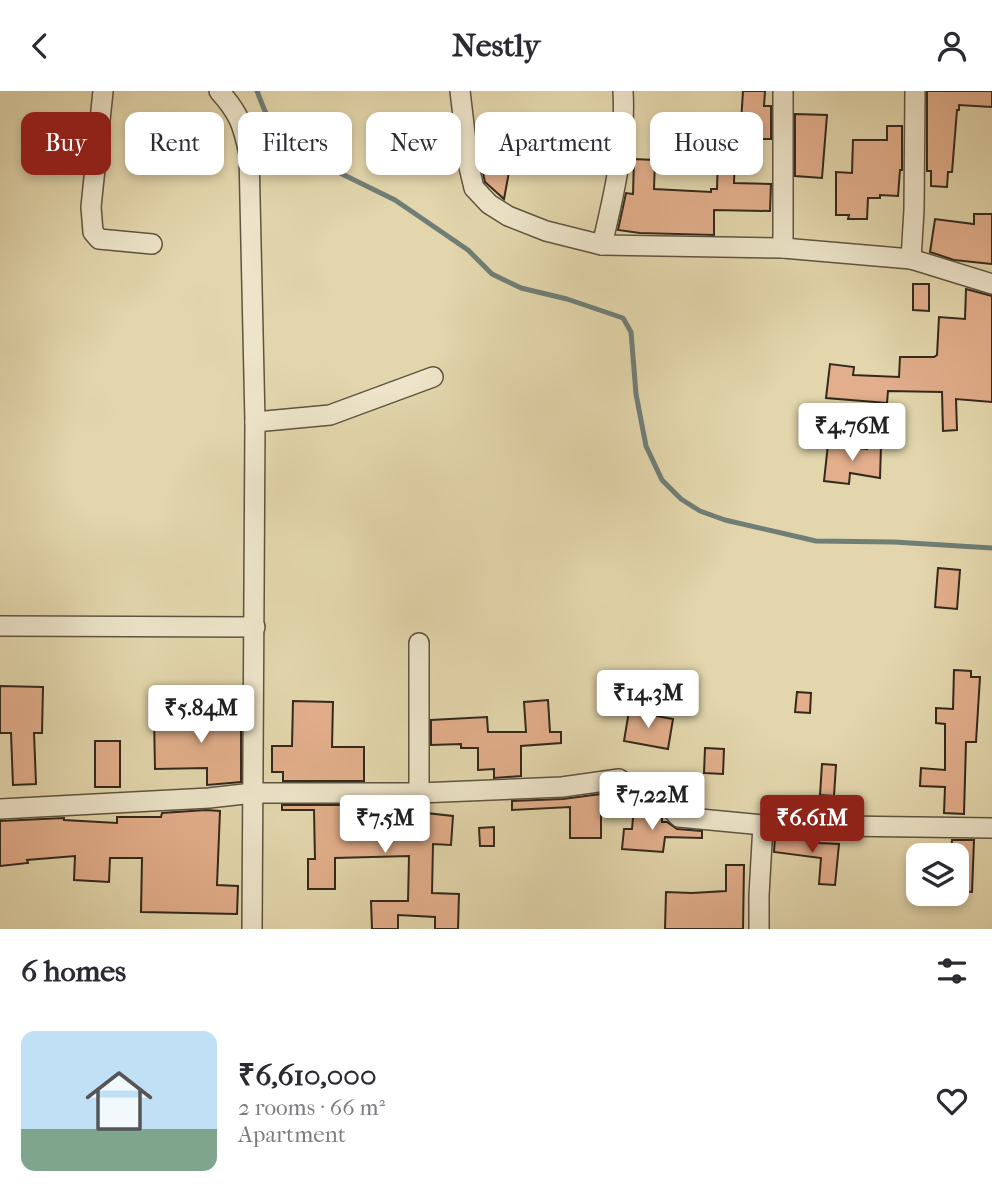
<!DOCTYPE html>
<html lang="en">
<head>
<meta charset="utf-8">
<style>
	:root { --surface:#fff; --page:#f2f2f3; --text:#2b2b33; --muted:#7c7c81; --line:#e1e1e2; --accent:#8f2418 }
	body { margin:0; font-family:"IM FELL French Canon",serif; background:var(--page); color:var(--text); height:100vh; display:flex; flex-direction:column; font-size:26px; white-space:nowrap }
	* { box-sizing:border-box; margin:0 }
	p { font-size:23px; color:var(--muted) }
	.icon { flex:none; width:38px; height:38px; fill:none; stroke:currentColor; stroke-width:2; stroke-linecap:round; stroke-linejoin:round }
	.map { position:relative; height:838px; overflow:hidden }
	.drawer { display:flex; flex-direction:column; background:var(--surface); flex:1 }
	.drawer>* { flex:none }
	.banner { position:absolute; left:21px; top:21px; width:950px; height:63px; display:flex; gap:14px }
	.controls { position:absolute; left:906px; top:752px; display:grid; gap:14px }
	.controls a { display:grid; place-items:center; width:63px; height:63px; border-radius:14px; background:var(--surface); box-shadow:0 4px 10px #0003; font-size:35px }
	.price { position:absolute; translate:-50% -60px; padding:0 16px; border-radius:7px; background:#fff; color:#222; font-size:23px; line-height:46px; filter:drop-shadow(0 2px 4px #0008) }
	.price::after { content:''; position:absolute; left:50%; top:42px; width:21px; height:16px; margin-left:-10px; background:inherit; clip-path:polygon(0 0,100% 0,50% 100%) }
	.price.active { background:var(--accent); color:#fff }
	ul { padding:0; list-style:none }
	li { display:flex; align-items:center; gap:21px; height:175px; padding:0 21px }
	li+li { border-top:2px solid var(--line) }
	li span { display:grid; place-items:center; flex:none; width:196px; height:140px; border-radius:14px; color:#555 }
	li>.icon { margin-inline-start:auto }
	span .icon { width:84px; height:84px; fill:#fffc; stroke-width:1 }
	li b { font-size:30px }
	h2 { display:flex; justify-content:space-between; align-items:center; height:84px; padding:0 21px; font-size:30px }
	.chip { padding:0 24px; border-radius:14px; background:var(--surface); box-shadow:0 4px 10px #0003; font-size:24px; line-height:63px }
	.chip.active { background:var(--accent); color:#fff }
	header { display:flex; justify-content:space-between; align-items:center; height:91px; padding:0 21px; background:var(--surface); font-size:32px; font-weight:800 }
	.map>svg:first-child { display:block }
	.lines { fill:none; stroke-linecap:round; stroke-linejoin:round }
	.stream { stroke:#6f7e77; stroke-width:5 }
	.building { fill:#e2ae8b; stroke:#33291c; stroke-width:2 }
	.minor-casing { stroke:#5f5440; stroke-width:22 }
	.minor { stroke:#ede4c9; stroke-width:19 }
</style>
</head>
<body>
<header><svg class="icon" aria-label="back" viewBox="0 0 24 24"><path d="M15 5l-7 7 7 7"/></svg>Nestly<svg class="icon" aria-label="person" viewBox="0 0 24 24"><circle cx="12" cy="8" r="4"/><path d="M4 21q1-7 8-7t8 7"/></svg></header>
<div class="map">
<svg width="992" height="838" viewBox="0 0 992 838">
	<rect width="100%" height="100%" fill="#e3d6ac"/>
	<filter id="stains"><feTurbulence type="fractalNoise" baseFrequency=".00286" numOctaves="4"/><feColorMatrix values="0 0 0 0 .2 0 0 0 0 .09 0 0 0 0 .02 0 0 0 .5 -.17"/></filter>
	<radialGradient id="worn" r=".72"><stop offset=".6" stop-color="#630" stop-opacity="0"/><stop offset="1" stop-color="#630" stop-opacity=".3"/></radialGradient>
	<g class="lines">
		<path class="stream" d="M257,0C266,24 273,42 293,59L395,109L468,159L492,183L521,197L567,208L623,227L631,241L636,303L646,355L662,389L681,408L700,420L725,429L816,450L894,451L992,457"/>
	</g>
	<g class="building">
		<polygon points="743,0 765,0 764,15 771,15 771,48 740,48"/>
		<polygon points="927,0 992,0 992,16 959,14 959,19 957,19 952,81 948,81 947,96 931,95 931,80 927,80"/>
		<polygon points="795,23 827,24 822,87 795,85"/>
		<polygon points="523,28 557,31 555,67 520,64"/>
		<polygon points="887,35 902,35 902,79 900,79 898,105 880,104 880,107 868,107 867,128 848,128 849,124 836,124 836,81 852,82 853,49 887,49"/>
		<polygon points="718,63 735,63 734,92 771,93 770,120 714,119 714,144 640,142 618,139 626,102 633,103 634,68 655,69 654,98 711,101 711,98 717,98"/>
		<polygon points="486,66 511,70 504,108 485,91 483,82"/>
		<polygon points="974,123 992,123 992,173 954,169 930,161 935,128 974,133"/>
		<polygon points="913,193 929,193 929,220 913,219"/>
		<polygon points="966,198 992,205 992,311 956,308 957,339 943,340 942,301 888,300 887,312 826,307 830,273 854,276 853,284 899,286 900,266 934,266 937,264 939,226 965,228"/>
		<polygon points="828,353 867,358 867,353 881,354 880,387 850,382 849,393 824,390"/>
		<polygon points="938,477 960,479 957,518 935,516"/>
		<polygon points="954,579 971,580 971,586 980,586 976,651 966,651 964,723 944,722 945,696 920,695 921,677 945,679 945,633 936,632 936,617 953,618"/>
		<polygon points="0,595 43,596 42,642 34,642 36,693 13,694 11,642 0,642"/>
		<polygon points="797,601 811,602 810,622 795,621"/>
		<polygon points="548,609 550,641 561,641 561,652 521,655 521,685 494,687 494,678 478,679 478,657 461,657 461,653 431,654 431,629 487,626 488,641 526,641 524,611"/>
		<polygon points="293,610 333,611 332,656 364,656 364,690 283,690 283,681 272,681 272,655 292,655"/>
		<polygon points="210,620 241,620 241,691 207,694 207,677 155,678 154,625 210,624"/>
		<polygon points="629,620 673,628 668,658 624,650"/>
		<rect x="95" y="650" width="25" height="46"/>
		<polygon points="705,657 724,658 723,683 704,682"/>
		<polygon points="822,673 836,674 834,705 820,704"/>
		<polygon points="601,703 601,747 570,747 570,716 512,719 512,710 563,708"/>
		<polygon points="282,714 418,714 417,721 453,725 451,754 433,753 432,802 459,803 458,838 435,838 435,826 398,824 398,838 372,838 371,810 408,810 409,765 335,767 335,798 308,798 308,768 315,768 314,719 282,719"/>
		<polygon points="634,716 660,723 662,726 662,731 667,731 677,738 702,740 702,747 665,746 663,761 622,758 624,738 632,738"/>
		<polygon points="206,719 220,720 217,794 238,795 237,823 141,821 142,767 110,767 109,791 74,789 75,765 27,769 28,772 0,775 0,730 64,727 64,729 117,732 117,726 161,726 162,722"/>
		<polygon points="494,736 494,755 480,755 479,737"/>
		<polygon points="775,746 802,747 819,749 819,752 839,753 835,794 819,793 821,767 774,761"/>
		<polygon points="952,749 974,749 972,801 957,800 957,765 951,765"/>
		<polygon points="726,774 744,774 743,838 665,838 666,801 692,802 726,800"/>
	</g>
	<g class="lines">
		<g class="minor-casing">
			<g id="minor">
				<polyline points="103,0 91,116 93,141 99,148 152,153"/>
				<path d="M219,0C239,22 243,34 249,63L255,331L252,838"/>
				<polyline points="460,0 469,76 474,97 489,113 508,125 546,140 602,154 783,157 911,168 992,193"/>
				<polyline points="783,0 783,157"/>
				<path d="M602,154C614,104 626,52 623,0"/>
				<polyline points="911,168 914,119 915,0"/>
				<polyline points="255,331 330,324 433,286"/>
				<polyline points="0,535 255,536"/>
				<polyline points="419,552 419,702"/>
				<polyline points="0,718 209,707 253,702 419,702 562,696 619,688 647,708 666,712 679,726 763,734 992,737"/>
				<polyline points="759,838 759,804 763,734"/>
			</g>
		</g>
		<use href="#minor" class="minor"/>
	</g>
	<rect width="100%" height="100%" filter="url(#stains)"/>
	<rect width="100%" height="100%" fill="url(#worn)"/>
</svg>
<div class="controls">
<a><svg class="icon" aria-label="layers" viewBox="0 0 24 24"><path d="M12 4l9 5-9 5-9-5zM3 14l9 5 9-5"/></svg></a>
</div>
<b class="price" style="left:852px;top:372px">₹4.76M</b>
<b class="price" style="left:648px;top:639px">₹14.3M</b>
<b class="price" style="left:201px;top:654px">₹5.84M</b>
<b class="price" style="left:652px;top:741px">₹7.22M</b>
<b class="price" style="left:385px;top:764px">₹7.5M</b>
<b class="price active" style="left:812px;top:764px">₹6.61M</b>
<div class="banner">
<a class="chip active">Buy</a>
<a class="chip">Rent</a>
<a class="chip">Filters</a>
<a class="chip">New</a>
<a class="chip">Apartment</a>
<a class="chip">House</a>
</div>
</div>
<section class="drawer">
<h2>6 homes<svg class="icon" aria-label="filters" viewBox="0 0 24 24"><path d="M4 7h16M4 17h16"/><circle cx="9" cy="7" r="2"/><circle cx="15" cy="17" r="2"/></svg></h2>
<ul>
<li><span style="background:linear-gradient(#bfe0f5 70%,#7fa58c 0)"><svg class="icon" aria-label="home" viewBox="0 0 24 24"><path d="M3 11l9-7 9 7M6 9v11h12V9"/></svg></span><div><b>₹6,610,000</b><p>2 rooms · 66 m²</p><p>Apartment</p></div><svg class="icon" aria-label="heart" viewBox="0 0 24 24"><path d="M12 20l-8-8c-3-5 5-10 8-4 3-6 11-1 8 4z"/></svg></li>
</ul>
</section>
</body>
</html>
